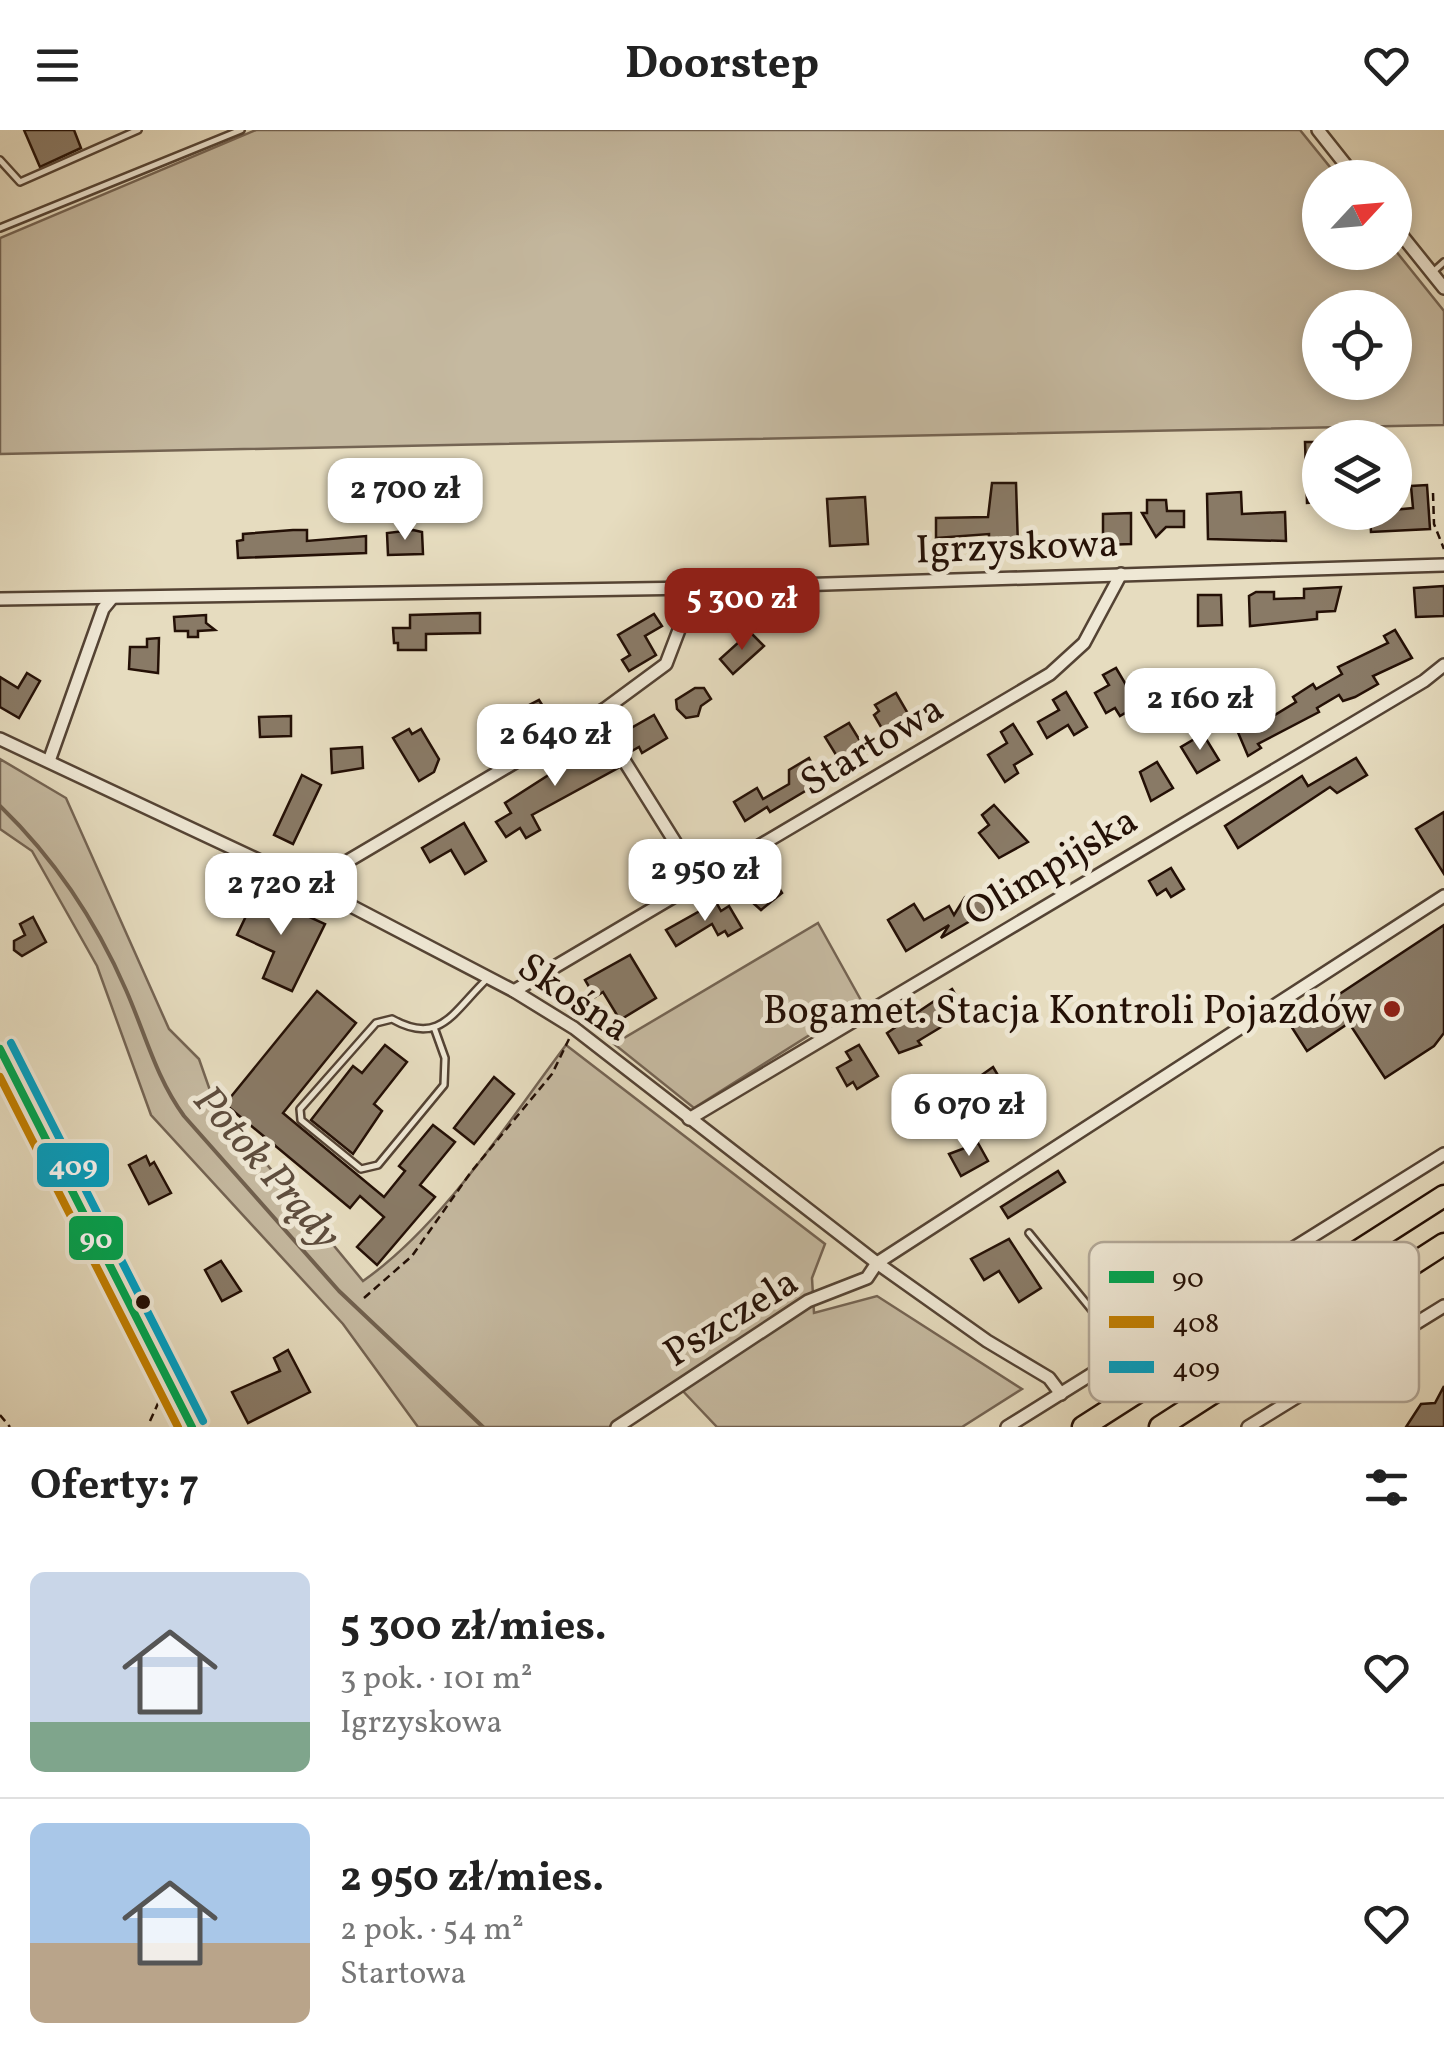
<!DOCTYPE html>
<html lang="pl">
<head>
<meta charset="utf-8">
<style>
	:root { --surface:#fff; --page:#f6f6f6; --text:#222; --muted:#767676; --line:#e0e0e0; --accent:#8f2418 }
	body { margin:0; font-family:Vollkorn,serif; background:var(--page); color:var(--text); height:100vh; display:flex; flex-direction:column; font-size:38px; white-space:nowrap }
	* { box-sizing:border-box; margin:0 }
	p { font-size:32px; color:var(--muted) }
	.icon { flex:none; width:55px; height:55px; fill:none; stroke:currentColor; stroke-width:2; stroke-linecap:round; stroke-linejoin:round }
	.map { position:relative; height:1297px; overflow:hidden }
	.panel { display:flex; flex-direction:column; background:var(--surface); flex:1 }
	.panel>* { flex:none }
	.needle { width:65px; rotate:64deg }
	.buttons { position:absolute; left:1302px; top:30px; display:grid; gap:20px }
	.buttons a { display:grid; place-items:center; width:110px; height:110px; border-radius:50%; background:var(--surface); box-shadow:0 5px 15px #0003; font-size:50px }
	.price { position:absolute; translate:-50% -85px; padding:0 22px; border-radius:20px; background:#fff; color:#222; font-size:32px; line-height:65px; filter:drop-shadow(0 2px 5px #0008) }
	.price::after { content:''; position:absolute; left:50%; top:60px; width:30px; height:22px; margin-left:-15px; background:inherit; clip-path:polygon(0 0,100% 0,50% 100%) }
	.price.selected { background:var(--accent); color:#fff }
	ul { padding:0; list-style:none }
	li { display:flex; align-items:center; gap:30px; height:250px; padding:0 30px }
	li+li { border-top:2px solid var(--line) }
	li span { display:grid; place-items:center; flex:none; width:280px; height:200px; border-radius:15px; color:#555 }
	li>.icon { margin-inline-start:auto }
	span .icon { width:120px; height:120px; fill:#fffc; stroke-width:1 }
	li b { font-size:42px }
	h2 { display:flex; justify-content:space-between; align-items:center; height:120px; padding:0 30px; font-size:42px }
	header { display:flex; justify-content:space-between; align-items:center; height:130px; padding:0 30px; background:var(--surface); font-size:45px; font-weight:700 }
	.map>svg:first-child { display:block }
	.green { fill:#c5b9a0; stroke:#746453; stroke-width:2.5; fill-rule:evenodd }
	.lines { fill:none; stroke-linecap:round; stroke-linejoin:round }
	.stream { stroke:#71614f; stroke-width:4 }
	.building { fill:#897a66; stroke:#241006; stroke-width:2.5 }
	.service-casing { stroke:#544334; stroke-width:10 }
	.minor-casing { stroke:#544334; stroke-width:16 }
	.motorway-casing { stroke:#241006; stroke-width:25 }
	.path { stroke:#241006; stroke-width:2.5; stroke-dasharray:8 5; stroke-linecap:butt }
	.service { stroke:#efe8d5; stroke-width:5 }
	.minor { stroke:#efe8d5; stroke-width:11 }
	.motorway { stroke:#e6dcbf; stroke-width:20 }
	.bus-1-casing { stroke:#efe8d5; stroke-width:15 }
	.bus-2-casing { stroke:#efe8d5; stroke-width:15 }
	.bus-3-casing { stroke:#efe8d5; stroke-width:15 }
	.bus-1 { stroke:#00a651; stroke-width:8 }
	.bus-2 { stroke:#c28002; stroke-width:8 }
	.bus-3 { stroke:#02a1c4; stroke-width:8 }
	.poi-dot { fill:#8f2418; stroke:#efe8d5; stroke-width:4 }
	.bus-dot { fill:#241006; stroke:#efe8d5; stroke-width:4 }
	.labels { text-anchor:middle; stroke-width:10; stroke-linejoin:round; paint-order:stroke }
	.street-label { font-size:40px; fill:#241006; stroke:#efe8d5 }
	.poi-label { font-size:40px; fill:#241006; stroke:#efe8d5; text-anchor:end }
	.water-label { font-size:42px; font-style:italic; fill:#5e4d3d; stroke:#efe8d5 }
	.key { fill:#efe8d5; stroke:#b2a797; stroke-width:2.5 }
	.key-label { font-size:28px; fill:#241006 }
	.line-badge { stroke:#efe8d5; stroke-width:4 }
	.badge-label { font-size:28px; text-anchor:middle; font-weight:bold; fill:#fff }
</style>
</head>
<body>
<header><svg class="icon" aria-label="menu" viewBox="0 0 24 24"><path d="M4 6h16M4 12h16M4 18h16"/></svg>Doorstep<svg class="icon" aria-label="heart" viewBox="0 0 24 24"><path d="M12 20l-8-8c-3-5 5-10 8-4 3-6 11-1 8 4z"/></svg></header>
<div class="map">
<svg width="1444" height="1297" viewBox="0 0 1444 1297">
	<rect width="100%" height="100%" fill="#e6dcbf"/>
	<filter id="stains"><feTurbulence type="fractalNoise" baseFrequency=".002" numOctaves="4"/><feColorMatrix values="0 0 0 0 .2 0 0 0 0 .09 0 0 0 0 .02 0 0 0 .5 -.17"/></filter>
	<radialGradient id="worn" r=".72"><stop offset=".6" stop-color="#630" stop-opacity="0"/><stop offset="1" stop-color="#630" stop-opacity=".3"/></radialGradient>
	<g class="green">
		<path d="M256,0H1300L1338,47L1320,48V122L1395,120L1444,181V295L0,324V108ZM1320,178H1395V252H1320Z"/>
		<path d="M0,629L66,668L169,899L199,929L213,969L363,1151C443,1095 507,993 566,915L825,1114L812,1148L814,1183L877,1166L1022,1259L962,1297H717L679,1257L617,1297H418L343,1194L151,985L97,836L32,721L0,699Z"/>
		<polygon points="818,793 862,872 694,978 614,914"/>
	</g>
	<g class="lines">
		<path class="stream" d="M0,676C55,729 95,789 126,860C145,903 156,948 184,986L339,1161L483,1297"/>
	</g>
	<g class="building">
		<polygon points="24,0 74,0 81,18 40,37"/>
		<polygon points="1305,312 1320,312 1320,372 1307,373"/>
		<polygon points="992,353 1016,353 1018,417 989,418 989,404 936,408 936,388 988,387"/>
		<polygon points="1427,355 1430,399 1371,402 1370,382 1413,378 1411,356"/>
		<polygon points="1241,362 1242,384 1285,382 1286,411 1208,409 1207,364"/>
		<polygon points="865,367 868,414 830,416 827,369"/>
		<polygon points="1147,370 1166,370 1167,381 1184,381 1184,397 1166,397 1156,407 1142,383 1147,383"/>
		<polygon points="1131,383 1131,414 1103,415 1103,384"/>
		<polygon points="293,400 307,400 307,411 366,406 366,423 238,428 237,411 243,410 243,404"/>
		<polygon points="413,400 422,402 423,424 388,425 387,403"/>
		<polygon points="1444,456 1444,486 1416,487 1414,458"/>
		<polygon points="1341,457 1335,481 1317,482 1317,489 1250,496 1249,466 1256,462 1274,462 1274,469 1304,468 1304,459"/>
		<polygon points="1198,465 1221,465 1222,495 1198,496"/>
		<polygon points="480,483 480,503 426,504 426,520 398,520 398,513 394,513 393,498 410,498 410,485"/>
		<polygon points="654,484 662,496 645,506 656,525 629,541 622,530 630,525 618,505"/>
		<polygon points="206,485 206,493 215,500 198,501 198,507 188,507 188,501 175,501 174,487"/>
		<polygon points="1395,500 1412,528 1373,546 1378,554 1355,567 1343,571 1339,565 1317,578 1319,582 1258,614 1261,618 1248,626 1237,600 1247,589 1267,582 1270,588 1296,572 1293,567 1299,563 1313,554 1316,559 1342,544 1338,537 1388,513 1384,506"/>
		<polygon points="750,502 764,516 733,544 720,529"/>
		<polygon points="159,508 158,543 129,539 130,517 147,517 147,509"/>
		<polygon points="1116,538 1138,575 1120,586 1115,578 1106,583 1095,563 1109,555 1103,545"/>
		<polygon points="27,543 40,551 19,588 0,577 0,547 18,558"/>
		<polygon points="695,558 704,558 711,569 701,576 698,586 686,588 677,579 676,570"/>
		<polygon points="1066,562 1087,597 1074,605 1068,595 1047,608 1038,592 1059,580 1053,570"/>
		<polygon points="896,563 914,594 902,601 898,594 884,602 874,585 879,581 875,575"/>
		<polygon points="539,570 549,586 516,609 504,588"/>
		<polygon points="654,585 667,608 642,623 639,617 630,622 619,605"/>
		<polygon points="291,586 291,606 260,607 259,587"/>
		<polygon points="849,593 862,614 838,628 825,607"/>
		<polygon points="1013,594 1032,624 1014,635 1018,643 1005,652 988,625 1007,613 1001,602"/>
		<polygon points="409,599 412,604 421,599 439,629 434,642 419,651 393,608"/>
		<polygon points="1203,604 1219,630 1197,643 1181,617"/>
		<polygon points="600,612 618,638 532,685 540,700 526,708 520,698 506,707 496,692 511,683 505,673"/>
		<polygon points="362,617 363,638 332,643 331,619"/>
		<polygon points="809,628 822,651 770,682 767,677 745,691 734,672 757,658 763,669 789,654 789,640"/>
		<polygon points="1356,628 1367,645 1337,663 1330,657 1238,718 1225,696 1302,646 1308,656"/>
		<polygon points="1157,632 1173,658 1151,671 1140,642"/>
		<polygon points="302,645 321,655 293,714 274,705"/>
		<polygon points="994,675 1028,712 999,728 979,703 989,695 982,685"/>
		<polygon points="1444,682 1444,744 1416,699"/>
		<polygon points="464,693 486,731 465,744 451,720 430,732 422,718"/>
		<polygon points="1171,738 1184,759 1171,767 1166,759 1157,765 1149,751"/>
		<polygon points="773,748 782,763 761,780 752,772 749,761"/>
		<polygon points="257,763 325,794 292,861 263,848 274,822 237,805"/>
		<polygon points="980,764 989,780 941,808 949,795 906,821 888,790 914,774 924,790 949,776 954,785 965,767"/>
		<polygon points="716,772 721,781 729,776 742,798 728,806 725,801 718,805 712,794 676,816 666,800"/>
		<polygon points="33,787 46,812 22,826 14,820 14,811 25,805 20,794"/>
		<polygon points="1444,795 1444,903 1434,916 1385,948 1349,893 1307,921 1291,896"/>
		<polygon points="630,825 656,868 620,890 603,862 595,867 585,850"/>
		<polygon points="952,859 966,882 918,911 921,915 899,923 887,903"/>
		<polygon points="317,861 356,893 283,983 384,1067 405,1041 399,1036 433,995 455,1012 420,1055 435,1067 377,1135 357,1117 384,1087 360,1066 350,1078 225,974"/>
		<polygon points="385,915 407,932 374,974 382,981 353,1024 311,990 353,936 362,943"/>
		<polygon points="859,915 878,946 857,959 853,952 847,956 837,938 851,930 846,922"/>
		<polygon points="993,937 1002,952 946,986 939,975"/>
		<polygon points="494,947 514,964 474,1014 454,998"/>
		<polygon points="978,1013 988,1031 961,1046 949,1024"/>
		<polygon points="146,1026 150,1035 154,1032 171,1063 149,1074 129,1035"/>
		<polygon points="1058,1041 1065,1052 1008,1088 1001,1077"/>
		<polygon points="1009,1109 1041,1158 1019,1172 999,1141 984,1150 971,1129"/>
		<polygon points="221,1131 241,1161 222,1171 205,1140"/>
		<polygon points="288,1220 310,1262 248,1293 232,1262 280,1241 274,1228"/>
		<polygon points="1444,1256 1444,1297 1406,1297 1421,1274 1435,1273"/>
	</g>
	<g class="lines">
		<g class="service-casing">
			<g id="service">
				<polyline points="0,30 20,52 138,0"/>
				<polyline points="0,98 241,0"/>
				<polyline points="1434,141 1444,132"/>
				<path d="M435,900L445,928L444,955L378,1035L361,1039L301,990L300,979L376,893L392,889C440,916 453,882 486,850"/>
				<polyline points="1029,1103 1100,1190 1219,1125 1236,1151"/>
			</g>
		</g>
		<g class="minor-casing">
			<g id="minor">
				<polyline points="1318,0 1356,48"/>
				<polyline points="1395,97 1444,158"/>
				<polyline points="0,469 695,458 1444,435"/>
				<polyline points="595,584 700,752"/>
				<polyline points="0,609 309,754 514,861 574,898 877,1133 987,1211 1049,1248 1061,1264"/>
				<polyline points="49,631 103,479 112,468"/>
				<polyline points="309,754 605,579 666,534 695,458"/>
				<polyline points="514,861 1050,544 1084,513 1121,444"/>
				<polyline points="689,989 1424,551 1444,535"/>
				<polyline points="617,1297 808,1171 867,1148 877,1133 1444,766"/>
				<polyline points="1007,1297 1444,1024"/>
				<polyline points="1248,1297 1444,1176"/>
			</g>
		</g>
		<g class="motorway-casing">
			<g id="motorway">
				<polyline points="1083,1297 1444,1066"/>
				<polyline points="1160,1297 1444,1114"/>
			</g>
		</g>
		<g class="path">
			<polyline points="1433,363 1434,394 1444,419"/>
			<polyline points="0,951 175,1297"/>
			<polyline points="364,1168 412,1126 471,1042 552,944 569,909"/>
			<polyline points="0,1285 10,1297"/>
			<polyline points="150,1291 160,1269 172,1257"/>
		</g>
		<use href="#service" class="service"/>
		<use href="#minor" class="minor"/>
		<use href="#motorway" class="motorway"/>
		<g class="bus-1-casing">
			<polyline id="bus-1" points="0,919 192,1297"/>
		</g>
		<g class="bus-2-casing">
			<polyline id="bus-2" points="0,947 178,1297"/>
		</g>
		<g class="bus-3-casing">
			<polyline id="bus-3" points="11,913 203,1291"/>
		</g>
		<use href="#bus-1" class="bus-1"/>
		<use href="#bus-2" class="bus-2"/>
		<use href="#bus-3" class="bus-3"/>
	</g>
	<circle class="poi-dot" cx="1392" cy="879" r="10"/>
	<circle class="bus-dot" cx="143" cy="1172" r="9"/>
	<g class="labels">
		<g class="street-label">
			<text transform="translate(1017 415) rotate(-2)" y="14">Igrzyskowa</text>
			<text transform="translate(871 614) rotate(-31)" y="14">Startowa</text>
			<text transform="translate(1050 735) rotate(-31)" y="14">Olimpijska</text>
			<text transform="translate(575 866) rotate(34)" y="14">Skośna</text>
			<text transform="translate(730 1186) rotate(-32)" y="14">Pszczela</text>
		</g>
		<g class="poi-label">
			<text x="1372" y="893">Bogamet. Stacja Kontroli Pojazdów</text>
		</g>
		<g class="water-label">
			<text transform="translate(269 1036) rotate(49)" y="15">Potok Prądy</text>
		</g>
	</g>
	<rect x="1089" y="1112" width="330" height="160" rx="15" class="key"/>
	<rect x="1109" y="1141" width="45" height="12" fill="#00a651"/>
	<rect x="1109" y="1186" width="45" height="12" fill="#c28002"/>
	<rect x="1109" y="1231" width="45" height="12" fill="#02a1c4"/>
	<g class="key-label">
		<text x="1172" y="1157">90</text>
		<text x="1172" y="1202">408</text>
		<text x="1172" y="1247">409</text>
	</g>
	<g class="line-badge">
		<rect x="35" y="1011" width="76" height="48" rx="10" fill="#02a1c4"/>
		<rect x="67" y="1084" width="58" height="48" rx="10" fill="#00a651"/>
	</g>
	<g class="badge-label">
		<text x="73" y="1045">409</text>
		<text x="96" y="1118">90</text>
	</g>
	<rect width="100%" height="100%" filter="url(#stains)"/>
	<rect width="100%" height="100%" fill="url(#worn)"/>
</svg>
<div class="buttons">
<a><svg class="needle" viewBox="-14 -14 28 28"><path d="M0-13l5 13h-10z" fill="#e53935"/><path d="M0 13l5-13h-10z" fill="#767676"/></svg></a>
<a><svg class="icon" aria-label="locate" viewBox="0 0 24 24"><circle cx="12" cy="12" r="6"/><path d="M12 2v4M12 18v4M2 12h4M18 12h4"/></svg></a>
<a><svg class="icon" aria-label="layers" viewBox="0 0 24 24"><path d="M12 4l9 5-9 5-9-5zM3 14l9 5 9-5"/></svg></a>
</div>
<b class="price" style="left:405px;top:413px">2 700 zł</b>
<b class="price selected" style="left:742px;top:523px">5 300 zł</b>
<b class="price" style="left:1200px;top:623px">2 160 zł</b>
<b class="price" style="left:555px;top:659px">2 640 zł</b>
<b class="price" style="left:705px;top:794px">2 950 zł</b>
<b class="price" style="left:281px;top:808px">2 720 zł</b>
<b class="price" style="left:969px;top:1029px">6 070 zł</b>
</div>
<section class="panel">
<h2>Oferty: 7<svg class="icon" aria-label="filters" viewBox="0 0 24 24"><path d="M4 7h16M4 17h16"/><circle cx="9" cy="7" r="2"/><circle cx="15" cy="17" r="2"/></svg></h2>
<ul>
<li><span style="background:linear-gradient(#c9d6e8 75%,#7fa58c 0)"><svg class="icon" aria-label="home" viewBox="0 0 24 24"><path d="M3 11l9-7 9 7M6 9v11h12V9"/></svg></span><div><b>5 300 zł/mies.</b><p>3 pok. · 101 m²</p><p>Igrzyskowa</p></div><svg class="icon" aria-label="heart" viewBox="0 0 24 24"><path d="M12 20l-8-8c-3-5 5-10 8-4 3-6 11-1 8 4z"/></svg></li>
<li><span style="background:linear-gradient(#a9c7e8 60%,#b9a48a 0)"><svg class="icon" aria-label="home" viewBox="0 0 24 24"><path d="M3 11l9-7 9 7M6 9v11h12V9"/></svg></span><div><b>2 950 zł/mies.</b><p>2 pok. · 54 m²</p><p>Startowa</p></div><svg class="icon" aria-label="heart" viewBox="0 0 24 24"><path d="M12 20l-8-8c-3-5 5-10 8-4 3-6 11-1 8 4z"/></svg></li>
</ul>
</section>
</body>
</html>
